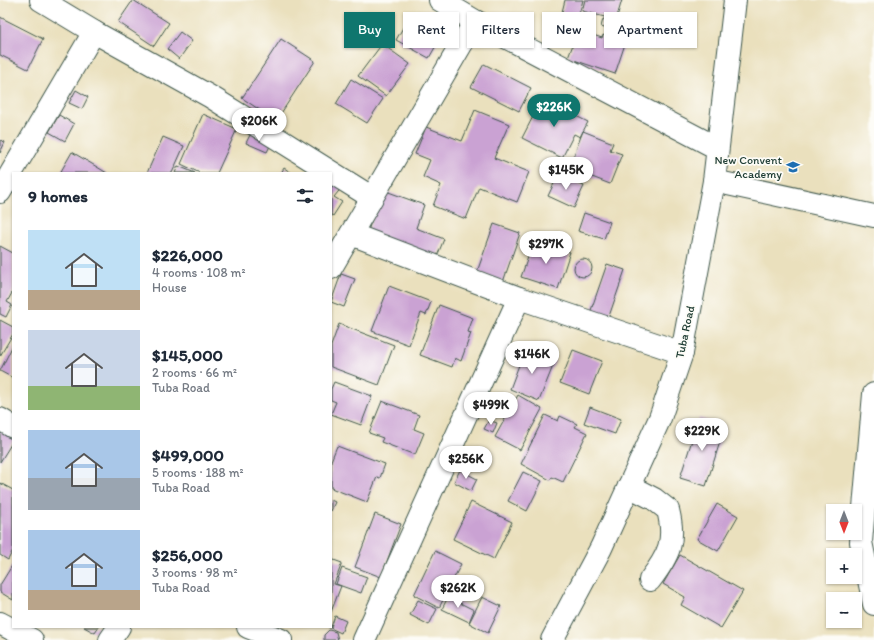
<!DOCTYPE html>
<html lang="en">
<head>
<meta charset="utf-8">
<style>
	:root { --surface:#fff; --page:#f2f2f3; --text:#1f2937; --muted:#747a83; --accent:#0f766e }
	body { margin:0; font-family:Itim,sans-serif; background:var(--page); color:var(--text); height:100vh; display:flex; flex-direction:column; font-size:15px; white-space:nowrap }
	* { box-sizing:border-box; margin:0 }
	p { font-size:13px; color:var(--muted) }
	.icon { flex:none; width:22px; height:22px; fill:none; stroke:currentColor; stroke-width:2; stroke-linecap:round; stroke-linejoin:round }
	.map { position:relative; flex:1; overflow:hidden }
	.sheet { position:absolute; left:12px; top:172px; width:320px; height:456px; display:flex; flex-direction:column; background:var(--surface); border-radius:0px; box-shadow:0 1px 3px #0004 }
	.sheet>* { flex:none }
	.top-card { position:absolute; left:344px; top:12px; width:380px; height:36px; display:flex; gap:8px }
	.needle { width:26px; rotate:180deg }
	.buttons { position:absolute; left:826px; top:504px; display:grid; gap:8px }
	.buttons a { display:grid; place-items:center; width:36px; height:36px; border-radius:0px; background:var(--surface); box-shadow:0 1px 3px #0004; font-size:20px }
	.price { position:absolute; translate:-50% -34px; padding:0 9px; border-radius:14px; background:#fff; color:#222; font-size:13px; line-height:26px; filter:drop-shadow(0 1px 2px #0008) }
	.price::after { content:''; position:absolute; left:50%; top:24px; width:12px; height:9px; margin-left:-6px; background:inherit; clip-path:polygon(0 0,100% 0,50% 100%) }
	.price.selected { background:var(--accent); color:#fff }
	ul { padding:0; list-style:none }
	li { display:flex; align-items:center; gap:12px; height:100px; padding:0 16px }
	li span { display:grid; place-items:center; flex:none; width:112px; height:80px; border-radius:0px; color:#555 }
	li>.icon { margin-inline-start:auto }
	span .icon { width:48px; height:48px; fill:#fffc; stroke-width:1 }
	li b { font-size:17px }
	h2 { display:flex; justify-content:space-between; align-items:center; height:48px; padding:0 16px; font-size:17px }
	.pill { padding:0 14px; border-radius:0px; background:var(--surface); box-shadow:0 1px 3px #0004; font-size:14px; line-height:36px }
	.pill.selected { background:var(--accent); color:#fff }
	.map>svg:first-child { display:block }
	.building { fill:#caa2d3 }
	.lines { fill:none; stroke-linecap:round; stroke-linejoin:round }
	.minor-casing { stroke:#3d5549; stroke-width:24 }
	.minor { stroke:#fff; stroke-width:22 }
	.labels { text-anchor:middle; stroke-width:3.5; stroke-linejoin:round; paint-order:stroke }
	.poi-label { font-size:12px; fill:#1f3d34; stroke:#fdfcf7; text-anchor:end }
	.street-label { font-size:12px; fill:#1f3d34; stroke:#fdfcf7 }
</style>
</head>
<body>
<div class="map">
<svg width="874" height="640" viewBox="0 0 874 640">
	<rect width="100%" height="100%" fill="#fdfcf7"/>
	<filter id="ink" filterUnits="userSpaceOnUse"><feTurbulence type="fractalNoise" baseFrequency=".025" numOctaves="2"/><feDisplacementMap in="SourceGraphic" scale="8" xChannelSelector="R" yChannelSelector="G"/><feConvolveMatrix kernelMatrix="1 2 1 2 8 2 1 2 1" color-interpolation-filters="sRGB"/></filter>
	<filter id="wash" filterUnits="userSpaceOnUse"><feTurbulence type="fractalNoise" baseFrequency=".012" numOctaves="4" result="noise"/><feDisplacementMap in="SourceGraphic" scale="16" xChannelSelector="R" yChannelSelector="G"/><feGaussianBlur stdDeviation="0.9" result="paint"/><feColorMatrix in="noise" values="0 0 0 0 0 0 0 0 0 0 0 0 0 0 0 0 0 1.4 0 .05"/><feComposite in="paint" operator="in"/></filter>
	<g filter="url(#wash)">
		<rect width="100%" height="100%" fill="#eae0bd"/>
		<g id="blocks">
			<g class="building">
				<polygon points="133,0 169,23 154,46 118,22"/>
				<polygon points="565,0 583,0 576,25 560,20"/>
				<polygon points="585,0 622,0 616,20 582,11"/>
				<polygon points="0,17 43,39 28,69 0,55"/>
				<polygon points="409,17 442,35 429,58 396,40"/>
				<polygon points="603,19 618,23 615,31 601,27"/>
				<polygon points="581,31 602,38 603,35 625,44 615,74 568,58 575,39 578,40"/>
				<polygon points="180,32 192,41 179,59 167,49"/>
				<polygon points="281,39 315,61 276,121 242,98"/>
				<polygon points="382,44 410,64 386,96 358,76"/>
				<polygon points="484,64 531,88 519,111 471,87"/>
				<polygon points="351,79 383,99 367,123 336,104"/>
				<polygon points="76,90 88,97 82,109 69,103"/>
				<polygon points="542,99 588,122 580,137 574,134 562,158 522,138"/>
				<polygon points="475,110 509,124 494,158 529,172 517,202 479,187 466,219 433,206 441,185 423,177 430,160 415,154 426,127 462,141"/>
				<polygon points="203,114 237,129 217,173 200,173 181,164"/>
				<polygon points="59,115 74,124 65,141 49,132"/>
				<polygon points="583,131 613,143 610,150 622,154 610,184 569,168"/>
				<polygon points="251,133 272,142 267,152 246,143"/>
				<polygon points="163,137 184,146 172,173 147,173"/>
				<polygon points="0,140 5,142 0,153"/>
				<polygon points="72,152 107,173 60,173"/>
				<polygon points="178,166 195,173 175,173"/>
				<polygon points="284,168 292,173 281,173"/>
				<polygon points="558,175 584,186 574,208 548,196"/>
				<polygon points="331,180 342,187 334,197 342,202 333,216 331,215"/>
				<polygon points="383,190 424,205 416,228 444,239 436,259 367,233"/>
				<polygon points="584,213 610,222 604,239 578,231"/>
				<polygon points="494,224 520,233 503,282 477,272"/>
				<polygon points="534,240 570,252 558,289 521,277"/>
				<polygon points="0,246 13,253 13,291 7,302 12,305 6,317 0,314"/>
				<circle cx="583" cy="268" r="9"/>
				<polygon points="607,264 625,270 607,322 589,316"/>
				<polygon points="341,274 355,279 344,307 331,302"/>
				<polygon points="389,286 431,302 426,315 421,313 409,345 372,331"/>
				<polygon points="439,305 473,318 468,332 471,333 461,361 455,358 452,367 420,355"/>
				<polygon points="0,320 13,327 13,334 0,356"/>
				<polygon points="339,324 394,345 379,385 331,367 331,346"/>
				<polygon points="13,345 13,378 0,371"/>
				<polygon points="525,349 555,361 539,401 510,389"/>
				<polygon points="573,350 602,361 589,394 560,383"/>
				<polygon points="334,382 372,396 361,425 331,414 336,402 331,400 331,389"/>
				<polygon points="518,395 542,409 520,450 495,437"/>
				<polygon points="382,401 419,415 414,429 424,433 415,455 381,442 383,438 369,433"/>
				<polygon points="590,407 621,419 615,434 584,423"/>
				<polygon points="545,415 558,421 560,416 577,424 575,427 587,433 563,482 552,477 550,480 521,464"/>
				<polygon points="699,418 725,426 706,486 680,478"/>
				<polygon points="489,420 497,423 493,433 484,429"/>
				<polygon points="0,426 13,434 13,441 0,462"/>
				<polygon points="337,446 385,464 380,478 377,477 367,502 331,488 331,461"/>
				<polygon points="460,470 477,479 471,491 454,482"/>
				<polygon points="523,472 542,481 527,511 508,501"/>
				<polygon points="0,483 13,490 13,550 8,560 0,555"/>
				<polygon points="331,500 335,502 331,511"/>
				<polygon points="471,502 512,522 494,559 453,539"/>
				<polygon points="717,504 738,516 718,551 697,539"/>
				<polygon points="375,514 401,524 381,577 355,567"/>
				<polygon points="435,551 461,564 439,608 414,595"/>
				<polygon points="680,555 743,591 721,628 681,605 685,597 663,584"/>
				<polygon points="331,559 342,563 334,584 341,586 331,612"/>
				<polygon points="13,564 13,600 0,592 0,585"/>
				<polygon points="342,568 367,577 361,593 336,584"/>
				<polygon points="448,597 474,610 469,622 442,609"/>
				<polygon points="482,597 501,606 488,633 469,623"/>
				<polygon points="418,600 437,609 429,625 410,615"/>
				<polygon points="335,616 346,621 341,633 328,627 331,627"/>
				<polygon points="84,627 99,627 95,633"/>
				<polygon points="329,630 336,632 338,640 324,640 324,635"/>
			</g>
		</g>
	</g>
	<g filter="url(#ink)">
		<use href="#blocks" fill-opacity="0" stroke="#3d5549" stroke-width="1"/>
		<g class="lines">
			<g class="minor-casing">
				<g id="minor">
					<polyline points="41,0 94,32 211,97 371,197"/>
					<polyline points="440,0 475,21 717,148"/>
					<polyline points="714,181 874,216"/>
					<polyline points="0,192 94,32"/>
					<polyline points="351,234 519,298 682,353"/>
					<polyline points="331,268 475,21"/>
					<polyline points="874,394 861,542 874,604"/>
					<polyline points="0,419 13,427"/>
					<path d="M629,486L654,499L668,510C676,541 669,555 650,580"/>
					<polyline points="0,623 32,640"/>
					<polyline points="248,627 281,640"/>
					<polyline points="110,640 119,627"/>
					<polyline points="364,640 519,298"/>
					<polyline points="552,640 601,548 660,418 682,353 714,181 735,0"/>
				</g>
			</g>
			<use href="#minor" class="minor"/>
		</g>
	</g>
	<defs>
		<g id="school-bare" transform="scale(1.08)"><path d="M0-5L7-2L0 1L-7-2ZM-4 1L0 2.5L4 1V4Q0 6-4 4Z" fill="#1f6fb2" stroke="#fdfcf7" stroke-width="2.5" paint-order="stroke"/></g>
	</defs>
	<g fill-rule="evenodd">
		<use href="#school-bare" x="793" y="167"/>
	</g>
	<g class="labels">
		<g class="poi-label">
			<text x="782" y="164">New Convent<tspan x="782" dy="14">Academy</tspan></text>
		</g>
		<g class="street-label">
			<text transform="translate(685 332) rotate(-78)" y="4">Tuba Road</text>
		</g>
	</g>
</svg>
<div class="buttons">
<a><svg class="needle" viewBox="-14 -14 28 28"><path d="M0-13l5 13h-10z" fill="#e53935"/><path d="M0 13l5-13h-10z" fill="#747a83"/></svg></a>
<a>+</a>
<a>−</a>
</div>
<b class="price selected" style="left:554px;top:128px">$226K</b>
<b class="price" style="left:259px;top:142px">$206K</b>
<b class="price" style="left:566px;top:191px">$145K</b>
<b class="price" style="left:546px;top:265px">$297K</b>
<b class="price" style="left:532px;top:375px">$146K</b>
<b class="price" style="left:491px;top:426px">$499K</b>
<b class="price" style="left:702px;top:452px">$229K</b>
<b class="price" style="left:466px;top:480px">$256K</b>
<b class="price" style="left:458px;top:609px">$262K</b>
<div class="top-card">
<a class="pill selected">Buy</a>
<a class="pill">Rent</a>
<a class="pill">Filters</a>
<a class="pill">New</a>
<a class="pill">Apartment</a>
</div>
<section class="sheet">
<h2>9 homes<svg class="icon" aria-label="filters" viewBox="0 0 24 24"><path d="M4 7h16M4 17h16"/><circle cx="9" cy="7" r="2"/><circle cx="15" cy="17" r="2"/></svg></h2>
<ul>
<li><span style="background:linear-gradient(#bfe0f5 75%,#b9a48a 0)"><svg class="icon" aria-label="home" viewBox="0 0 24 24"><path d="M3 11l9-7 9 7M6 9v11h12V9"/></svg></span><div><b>$226,000</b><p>4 rooms · 108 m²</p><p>House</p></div></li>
<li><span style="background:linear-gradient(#c9d6e8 70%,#8fb573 0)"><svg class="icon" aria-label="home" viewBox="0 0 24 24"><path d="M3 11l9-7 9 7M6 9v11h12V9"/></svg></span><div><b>$145,000</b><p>2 rooms · 66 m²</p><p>Tuba Road</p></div></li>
<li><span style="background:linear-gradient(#a9c7e8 60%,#9aa5b1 0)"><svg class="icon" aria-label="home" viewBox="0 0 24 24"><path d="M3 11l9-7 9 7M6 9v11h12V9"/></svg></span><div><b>$499,000</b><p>5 rooms · 188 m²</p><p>Tuba Road</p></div></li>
<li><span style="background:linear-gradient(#a9c7e8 75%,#b9a48a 0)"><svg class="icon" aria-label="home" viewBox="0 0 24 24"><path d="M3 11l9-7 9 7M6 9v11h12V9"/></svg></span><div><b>$256,000</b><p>3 rooms · 98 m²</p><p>Tuba Road</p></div></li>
</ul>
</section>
</div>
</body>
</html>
